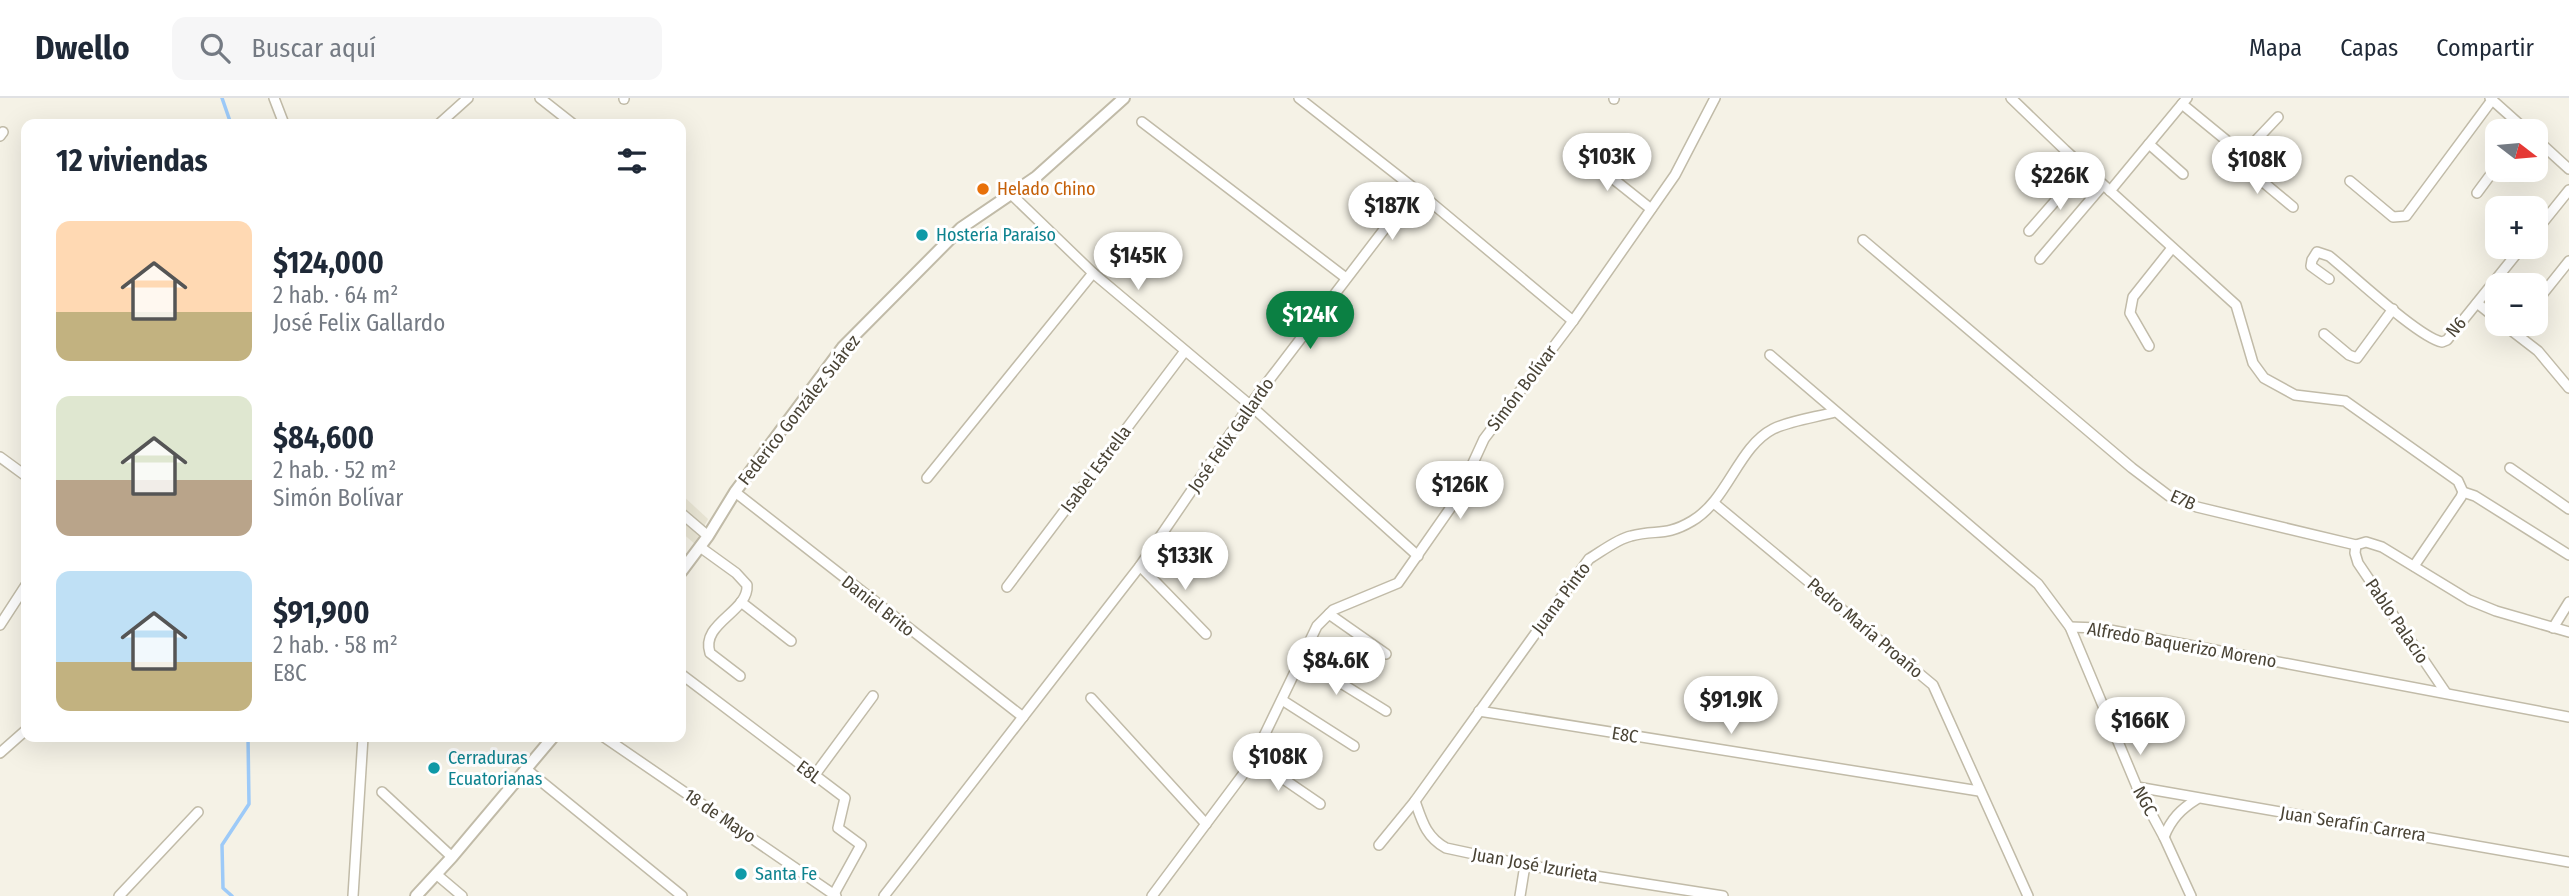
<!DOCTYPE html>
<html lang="es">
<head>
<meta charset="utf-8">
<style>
	:root { --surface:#fff; --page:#f6f6f7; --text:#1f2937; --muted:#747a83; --line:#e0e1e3; --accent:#0b8043 }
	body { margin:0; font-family:"Fira Sans Condensed",sans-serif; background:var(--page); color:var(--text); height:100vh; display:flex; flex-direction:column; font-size:26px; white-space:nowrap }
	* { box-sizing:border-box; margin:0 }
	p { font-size:23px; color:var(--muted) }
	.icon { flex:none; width:38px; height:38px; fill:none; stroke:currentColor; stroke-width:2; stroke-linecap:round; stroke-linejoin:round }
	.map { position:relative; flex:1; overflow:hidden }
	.side { position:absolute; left:21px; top:21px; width:665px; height:623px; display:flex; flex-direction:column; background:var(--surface); border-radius:14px; box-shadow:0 7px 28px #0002 }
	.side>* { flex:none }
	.needle { width:46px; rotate:106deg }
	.controls { position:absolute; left:2485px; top:21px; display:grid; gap:14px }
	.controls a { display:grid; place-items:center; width:63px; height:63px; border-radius:14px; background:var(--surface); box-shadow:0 7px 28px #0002; font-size:35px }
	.price { position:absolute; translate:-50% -60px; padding:0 16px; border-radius:24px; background:#fff; color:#222; font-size:23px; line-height:46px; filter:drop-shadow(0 2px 4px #0008) }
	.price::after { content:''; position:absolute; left:50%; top:42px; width:21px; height:16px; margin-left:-10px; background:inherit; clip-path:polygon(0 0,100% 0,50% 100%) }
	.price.active { background:var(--accent); color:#fff }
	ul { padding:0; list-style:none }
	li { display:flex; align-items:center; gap:21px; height:175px; padding:0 35px }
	li span { display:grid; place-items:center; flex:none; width:196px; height:140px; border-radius:14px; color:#555 }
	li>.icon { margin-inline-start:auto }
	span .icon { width:84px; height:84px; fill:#fffc; stroke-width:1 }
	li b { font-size:30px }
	h2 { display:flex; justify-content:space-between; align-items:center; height:84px; padding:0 35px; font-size:30px }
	header { display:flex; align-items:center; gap:42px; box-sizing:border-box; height:98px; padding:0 35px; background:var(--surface); border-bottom:2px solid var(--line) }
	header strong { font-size:33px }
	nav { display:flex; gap:38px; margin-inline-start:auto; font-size:24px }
	.search { width:490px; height:63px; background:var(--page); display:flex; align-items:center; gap:18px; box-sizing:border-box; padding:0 24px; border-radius:14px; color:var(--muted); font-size:26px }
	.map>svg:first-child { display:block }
	.residential { fill:#e9e5d4 }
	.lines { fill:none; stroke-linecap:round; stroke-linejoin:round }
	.stream { stroke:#9dcaf8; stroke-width:3.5 }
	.minor-casing { stroke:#c1bba8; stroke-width:12 }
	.tertiary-casing { stroke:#c1bba8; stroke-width:14 }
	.minor { stroke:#fff; stroke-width:9 }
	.tertiary { stroke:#fff; stroke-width:10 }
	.food-dot { fill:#e8710a; stroke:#fff; stroke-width:2.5 }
	.culture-dot { fill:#0f9aa8; stroke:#fff; stroke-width:2.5 }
	.labels { text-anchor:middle; stroke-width:6; stroke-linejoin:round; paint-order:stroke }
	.food-label { font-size:18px; fill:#c56008; stroke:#fff; text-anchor:start }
	.culture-label { font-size:18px; fill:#0d838f; stroke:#fff; text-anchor:start }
	.street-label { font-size:18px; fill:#494335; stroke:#fff }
</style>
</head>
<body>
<header>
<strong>Dwello</strong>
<div class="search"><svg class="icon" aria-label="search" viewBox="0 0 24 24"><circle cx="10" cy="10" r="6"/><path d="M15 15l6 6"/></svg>Buscar aquí</div>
<nav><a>Mapa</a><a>Capas</a><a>Compartir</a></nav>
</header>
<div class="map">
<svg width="2569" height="798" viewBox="0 0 2569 798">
	<rect width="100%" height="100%" fill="#f5f2e6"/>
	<polygon class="residential" points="681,396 708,421 695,446 681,434"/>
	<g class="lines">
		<g class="stream">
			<polyline points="222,0 231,26"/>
			<polyline points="232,798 223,790 222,747 249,706 248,639"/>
		</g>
		<g class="minor-casing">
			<g id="minor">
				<polyline points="274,0 284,26"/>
				<polyline points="540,0 573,26"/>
				<polyline points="1299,0 1415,91 1573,223"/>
				<polyline points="2011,0 2065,52 2236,207 2253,265 2264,280 2295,297 2345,303 2458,383 2463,394 2461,399 2414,468"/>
				<polyline points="2490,0 2527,33"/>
				<polyline points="624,1 624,0"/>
				<polyline points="1614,1 1614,0"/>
				<polyline points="2182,6 2243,56"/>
				<polyline points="2278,19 2243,56 2239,64 2293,109"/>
				<polyline points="1142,24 1346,180"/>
				<polyline points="439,26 468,0"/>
				<polyline points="0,38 3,34"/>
				<polyline points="2536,41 2569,71"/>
				<polyline points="2149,46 2183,76"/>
				<polyline points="1582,56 1651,111"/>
				<polyline points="2350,83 2393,119 2406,118 2492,2"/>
				<polyline points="2110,93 2187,0"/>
				<polyline points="2477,95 2497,68"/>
				<polyline points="1011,96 1093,175 1250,307 1418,458"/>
				<polyline points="2029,133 2084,70"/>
				<polyline points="2536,133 2569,92"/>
				<polyline points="1863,142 2132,370 2169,398 2197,409 2356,447 2366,444 2382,449 2469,502 2496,513 2569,534"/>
				<polyline points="2040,161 2103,87"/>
				<path d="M2329,181L2311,168L2312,162L2317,154L2329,158C2352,176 2418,239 2442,244L2447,242L2522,149"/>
				<polyline points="2541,198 2569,163"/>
				<polyline points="2477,205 2497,221"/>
				<polyline points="2503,226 2538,253 2569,290"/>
				<polyline points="2324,236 2349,257 2357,260 2393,211"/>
				<polyline points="2149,248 2130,215 2133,199 2172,150"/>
				<polyline points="1770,257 2038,486 2070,529 2137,689 2164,739 2191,798"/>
				<polyline points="0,359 26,378"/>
				<polyline points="2510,370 2569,411"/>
				<polyline points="927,380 1093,175"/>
				<polyline points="735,394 1023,619"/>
				<polyline points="2463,394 2475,398 2569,457"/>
				<polyline points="1715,406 1933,587 2028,798"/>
				<polyline points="681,415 708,438"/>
				<polyline points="2356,447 2355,455 2358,465 2446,595"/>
				<path d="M700,449L736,475L747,487C749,514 700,525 710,555L740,578"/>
				<polyline points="1140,468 1206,536"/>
				<polyline points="1007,489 1185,253"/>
				<polyline points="741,504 791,543"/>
				<polyline points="1329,516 1386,556"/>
				<polyline points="0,527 26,487"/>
				<polyline points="2070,529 2099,530 2569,619"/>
				<polyline points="2553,530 2569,504"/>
				<polyline points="1302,561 1386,613"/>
				<polyline points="681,576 845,700 838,730 861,747 834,796"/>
				<polyline points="1091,600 1206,726"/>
				<polyline points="1282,602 1354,648"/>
				<polyline points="1479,613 1979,693"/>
				<polyline points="604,639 836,798"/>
				<polyline points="0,655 26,632"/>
				<polyline points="1253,660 1320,706"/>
				<polyline points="526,671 682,798"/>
				<polyline points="814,678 873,598"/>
				<polyline points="2137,689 2569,764"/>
				<polyline points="382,694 452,759"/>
				<path d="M1415,703C1422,723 1426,739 1446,750L1525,767L1723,798"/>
				<path d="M2164,739C2171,721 2181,711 2197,701"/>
				<path d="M1379,747L1415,703L1589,461C1601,454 1617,441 1631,438C1657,431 1665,439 1692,423C1728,402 1738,349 1773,331C1789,323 1817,319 1835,314"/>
				<polyline points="436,776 462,798"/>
				<polyline points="119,798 198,714"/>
				<polyline points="353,798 363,639"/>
				<polyline points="884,798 1140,468 1250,307 1415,91"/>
				<polyline points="1152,798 1250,667 1317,528 1333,512 1398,485 1456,402 1484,341 1573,223 1675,77 1715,0"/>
				<polyline points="1520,798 1525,767"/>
			</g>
		</g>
		<g class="tertiary-casing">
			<g id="tertiary">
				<polyline points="681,474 708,438 735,394 843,249 961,130 1036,79 1124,0"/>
				<polyline points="416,798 452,759 553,639"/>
			</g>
		</g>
		<use href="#minor" class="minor"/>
		<use href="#tertiary" class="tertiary"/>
	</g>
	<circle class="food-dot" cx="983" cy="91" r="7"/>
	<g class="culture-dot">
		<circle cx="922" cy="137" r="7"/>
		<circle cx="434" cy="670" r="7"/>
		<circle cx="741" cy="776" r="7"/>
	</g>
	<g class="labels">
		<g class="food-label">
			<text x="997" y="97">Helado Chino</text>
		</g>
		<g class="culture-label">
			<text x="936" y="143">Hostería Paraíso</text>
			<text x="448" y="666">Cerraduras<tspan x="448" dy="21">Ecuatorianas</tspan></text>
			<text x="755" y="782">Santa Fe</text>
		</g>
		<g class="street-label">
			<text transform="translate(2456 229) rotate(-49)" y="6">N6</text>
			<text transform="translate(1522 290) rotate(-53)" y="6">Simón Bolívar</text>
			<text transform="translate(799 312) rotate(-52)" y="6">Federico González Suárez</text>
			<text transform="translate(1231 337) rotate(-55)" y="6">José Felix Gallardo</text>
			<text transform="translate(1096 371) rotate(-53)" y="6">Isabel Estrella</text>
			<text transform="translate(2183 402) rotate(23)" y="6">E7B</text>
			<text transform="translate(1561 500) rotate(-53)" y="6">Juana Pinto</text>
			<text transform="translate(878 508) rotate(38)" y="6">Daniel Brito</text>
			<text transform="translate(2397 523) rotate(56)" y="6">Pablo Palacio</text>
			<text transform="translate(1865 530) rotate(40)" y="6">Pedro María Proaño</text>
			<text transform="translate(2182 547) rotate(10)" y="6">Alfredo Baquerizo Moreno</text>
			<text transform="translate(1625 637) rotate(9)" y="6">E8C</text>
			<text transform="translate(809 674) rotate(37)" y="6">E8L</text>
			<text transform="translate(2145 703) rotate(62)" y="6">NGC</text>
			<text transform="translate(720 718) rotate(34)" y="6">18 de Mayo</text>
			<text transform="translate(2353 726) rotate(9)" y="6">Juan Serafín Carrera</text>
			<text transform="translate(1535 767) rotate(10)" y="6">Juan José Izurieta</text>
		</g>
	</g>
</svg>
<div class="controls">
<a><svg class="needle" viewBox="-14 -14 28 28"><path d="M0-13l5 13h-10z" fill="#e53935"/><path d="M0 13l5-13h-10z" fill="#747a83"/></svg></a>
<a>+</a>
<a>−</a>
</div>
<b class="price" style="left:1607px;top:95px">$103K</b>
<b class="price" style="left:2257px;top:98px">$108K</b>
<b class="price" style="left:2060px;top:114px">$226K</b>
<b class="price" style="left:1392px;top:144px">$187K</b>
<b class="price" style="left:1138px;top:194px">$145K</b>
<b class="price active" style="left:1310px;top:253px">$124K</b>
<b class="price" style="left:1460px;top:423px">$126K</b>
<b class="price" style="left:1185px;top:494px">$133K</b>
<b class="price" style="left:1336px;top:599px">$84.6K</b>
<b class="price" style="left:1731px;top:638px">$91.9K</b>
<b class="price" style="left:2140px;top:659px">$166K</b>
<b class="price" style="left:1278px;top:695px">$108K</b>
<section class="side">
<h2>12 viviendas<svg class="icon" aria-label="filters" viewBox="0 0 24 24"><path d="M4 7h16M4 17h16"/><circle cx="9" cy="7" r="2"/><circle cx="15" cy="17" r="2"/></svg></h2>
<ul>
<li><span style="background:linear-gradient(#ffd9b3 65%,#c2b280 0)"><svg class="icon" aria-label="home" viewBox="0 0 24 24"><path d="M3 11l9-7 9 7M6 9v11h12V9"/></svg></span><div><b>$124,000</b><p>2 hab. · 64 m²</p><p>José Felix Gallardo</p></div></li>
<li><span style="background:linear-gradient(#dfe7d0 60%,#b9a48a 0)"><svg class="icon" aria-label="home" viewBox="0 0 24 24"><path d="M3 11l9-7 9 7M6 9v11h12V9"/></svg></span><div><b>$84,600</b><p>2 hab. · 52 m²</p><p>Simón Bolívar</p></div></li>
<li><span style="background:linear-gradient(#bfe0f5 65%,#c2b280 0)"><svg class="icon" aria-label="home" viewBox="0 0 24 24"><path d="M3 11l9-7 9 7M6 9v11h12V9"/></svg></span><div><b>$91,900</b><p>2 hab. · 58 m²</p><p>E8C</p></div></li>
</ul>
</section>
</div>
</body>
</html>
